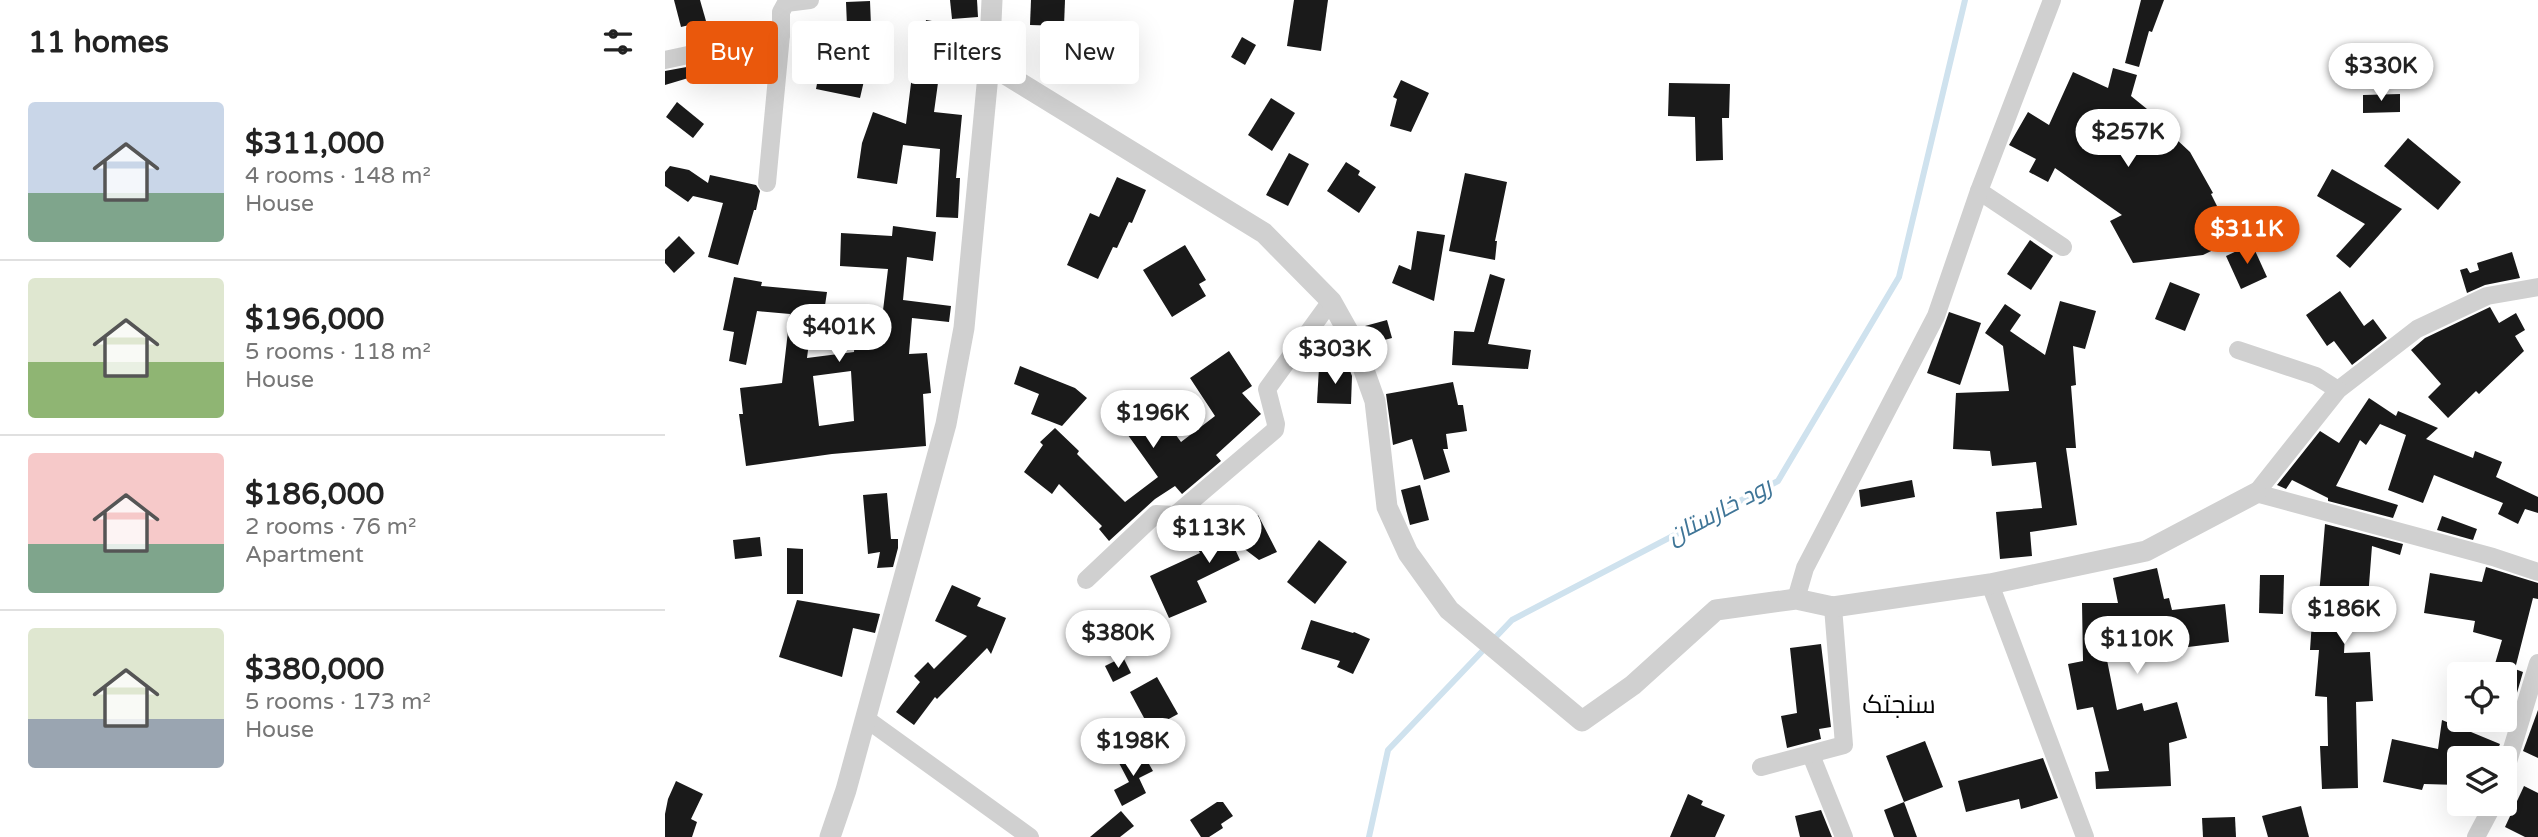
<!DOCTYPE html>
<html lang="en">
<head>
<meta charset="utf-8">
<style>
	:root { --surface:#fff; --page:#f6f6f6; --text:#222; --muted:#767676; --line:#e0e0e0; --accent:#ea580c }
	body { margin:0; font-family:"Varela Round",Cairo,sans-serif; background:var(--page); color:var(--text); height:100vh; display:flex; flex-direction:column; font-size:26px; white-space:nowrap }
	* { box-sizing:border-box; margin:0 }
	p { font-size:23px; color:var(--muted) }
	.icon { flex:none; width:38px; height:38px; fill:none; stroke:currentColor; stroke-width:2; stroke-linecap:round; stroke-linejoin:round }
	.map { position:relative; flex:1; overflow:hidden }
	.panel { display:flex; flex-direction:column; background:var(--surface); width:665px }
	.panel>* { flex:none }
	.hud { position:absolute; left:21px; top:21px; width:665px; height:63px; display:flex; gap:14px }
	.controls { position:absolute; left:1782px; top:662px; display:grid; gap:14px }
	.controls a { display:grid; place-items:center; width:70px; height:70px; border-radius:7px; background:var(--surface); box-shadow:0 7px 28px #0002; font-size:35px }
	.price { position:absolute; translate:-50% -60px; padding:0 16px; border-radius:24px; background:#fff; color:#222; font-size:23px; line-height:46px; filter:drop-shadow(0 2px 4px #0008) }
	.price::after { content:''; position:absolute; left:50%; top:42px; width:21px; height:16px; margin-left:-10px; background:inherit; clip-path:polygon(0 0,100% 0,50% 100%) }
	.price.selected { background:var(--accent); color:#fff }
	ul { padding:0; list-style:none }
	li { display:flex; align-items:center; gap:21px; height:175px; padding:0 28px }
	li+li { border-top:2px solid var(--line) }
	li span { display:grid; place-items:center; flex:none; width:196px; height:140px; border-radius:7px; color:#555 }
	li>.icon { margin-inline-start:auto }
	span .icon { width:84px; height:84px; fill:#fffc; stroke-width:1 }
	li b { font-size:30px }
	h2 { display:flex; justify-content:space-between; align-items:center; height:84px; padding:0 28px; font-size:30px }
	.pill { padding:0 24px; border-radius:7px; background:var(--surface); box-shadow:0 7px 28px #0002; font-size:24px; line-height:63px }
	.pill.selected { background:var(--accent); color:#fff }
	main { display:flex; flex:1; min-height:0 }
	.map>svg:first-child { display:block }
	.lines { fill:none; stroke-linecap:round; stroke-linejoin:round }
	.stream { stroke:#cfe2ee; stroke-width:6 }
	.building { fill:#1a1a1a; fill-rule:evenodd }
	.minor { stroke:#d0d0d0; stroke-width:18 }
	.tertiary { stroke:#d0d0d0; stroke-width:21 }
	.labels { text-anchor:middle; stroke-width:7; stroke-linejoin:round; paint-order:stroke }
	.water-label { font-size:24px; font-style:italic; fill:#3f7597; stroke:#fff }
	.quarter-label { font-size:26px; fill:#000; stroke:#fff }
</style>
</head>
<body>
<main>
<section class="panel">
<h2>11 homes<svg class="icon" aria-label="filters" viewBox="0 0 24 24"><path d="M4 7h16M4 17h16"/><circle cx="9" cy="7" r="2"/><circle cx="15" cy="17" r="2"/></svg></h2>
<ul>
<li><span style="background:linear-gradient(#c9d6e8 65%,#7fa58c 0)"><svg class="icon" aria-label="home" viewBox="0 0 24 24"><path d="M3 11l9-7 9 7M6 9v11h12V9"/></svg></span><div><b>$311,000</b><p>4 rooms · 148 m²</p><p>House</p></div></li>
<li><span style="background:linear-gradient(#dfe7d0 60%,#8fb573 0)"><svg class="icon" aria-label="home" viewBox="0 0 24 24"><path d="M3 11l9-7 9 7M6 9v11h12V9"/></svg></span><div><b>$196,000</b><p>5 rooms · 118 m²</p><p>House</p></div></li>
<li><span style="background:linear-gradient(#f6c9c9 65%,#7fa58c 0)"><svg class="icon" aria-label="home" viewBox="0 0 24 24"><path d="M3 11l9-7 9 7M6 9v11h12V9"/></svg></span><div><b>$186,000</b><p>2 rooms · 76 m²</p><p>Apartment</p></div></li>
<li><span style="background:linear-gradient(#dfe7d0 65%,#9aa5b1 0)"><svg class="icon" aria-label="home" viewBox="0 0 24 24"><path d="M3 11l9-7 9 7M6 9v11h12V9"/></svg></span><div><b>$380,000</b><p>5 rooms · 173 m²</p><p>House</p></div></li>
</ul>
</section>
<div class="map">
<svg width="1873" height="837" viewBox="0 0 1873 837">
	<rect width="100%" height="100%" fill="#fff"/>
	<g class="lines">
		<polyline class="stream" points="704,837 723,750 847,620 1113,481 1234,277 1300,0"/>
	</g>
	<g class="building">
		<polygon points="9,0 35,0 41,21 16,27"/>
		<polygon points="285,0 312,0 313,17 287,19"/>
		<polygon points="366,0 400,0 399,26 365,25"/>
		<polygon points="629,0 663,0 656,51 622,46"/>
		<polygon points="1476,0 1499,0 1487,32 1484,31 1474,67 1460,63"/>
		<polygon points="205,1 206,26 201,26 202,54 205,55 195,98 151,89 159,46 183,50 181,2"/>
		<polygon points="261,20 297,26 293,47 289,46 286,62 276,61 269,112 297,115 291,178 295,178 293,218 271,217 275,149 238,145 232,184 192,178 197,143 208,112 241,124 248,67 253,67"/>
		<polygon points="577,37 591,45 580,65 566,57"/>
		<polygon points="399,51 439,53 438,74 397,72"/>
		<polygon points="27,66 30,76 0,85 0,71"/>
		<polygon points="1448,68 1472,75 1466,96 1498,122 1496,125 1525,152 1548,193 1546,194 1569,240 1538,255 1468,263 1445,221 1457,215 1390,168 1383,182 1364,172 1371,159 1344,145 1363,112 1384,125 1408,72 1443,88"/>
		<polygon points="736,80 764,93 746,132 725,126 732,99 728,97"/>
		<polygon points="1004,83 1065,84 1064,118 1057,118 1058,160 1031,161 1030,117 1003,116"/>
		<polygon points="1735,94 1735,112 1698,113 1698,95"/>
		<polygon points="606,98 630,113 607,151 583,135"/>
		<polygon points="12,102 39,124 28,138 1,117"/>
		<polygon points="1743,138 1796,182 1773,210 1719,166"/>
		<polygon points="624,153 644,164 623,206 601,195"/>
		<polygon points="681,162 695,171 693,175 711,187 694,213 662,191"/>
		<polygon points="5,166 24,170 43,183 45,175 91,185 95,191 91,210 89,210 73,265 43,257 58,203 28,196 23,202 0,186 0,172"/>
		<polygon points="1667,169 1737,209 1685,268 1671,256 1700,224 1652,196"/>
		<polygon points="800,173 842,182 830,241 832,241 830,260 784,251"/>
		<polygon points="452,177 481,190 467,223 464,222 452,248 448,247 433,279 402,265 425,213 434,217"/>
		<path d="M228,226L271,232L268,261L242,257L238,300L286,306L284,322L247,318L244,354L262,353L266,393L258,394L261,446L167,454L81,466L74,414H78L75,388L117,383L125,314L92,311L81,365L64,361L69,332L58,330L69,277L97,282L96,286L162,292L158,319L147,318L142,358L189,352L191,326L216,327L223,269L175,266L176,233L227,236ZM186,371L189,421L154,426L148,376Z"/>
		<polygon points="752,231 780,235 769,301 727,283 734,265 746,270"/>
		<polygon points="14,236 30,253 9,273 0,263 0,250"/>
		<polygon points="1365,240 1388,256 1366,290 1342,274"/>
		<polygon points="1587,244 1602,277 1576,289 1561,256"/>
		<polygon points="520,245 541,280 534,284 541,296 507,317 478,270"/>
		<polygon points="1847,252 1855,278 1820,285 1802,293 1795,270 1802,268 1805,273 1814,270 1812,263"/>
		<polygon points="825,274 840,279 823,344 866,350 863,369 787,365 789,331 809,332"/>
		<polygon points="1505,282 1535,294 1520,331 1490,319"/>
		<polygon points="1675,291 1699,326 1708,319 1722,338 1687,365 1669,341 1662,346 1641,315"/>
		<polygon points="1395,301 1431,311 1420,349 1408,346 1411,385 1406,386 1411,448 1401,448 1412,525 1365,532 1367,556 1335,559 1331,512 1377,508 1371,462 1327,466 1325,451 1288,449 1291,393 1344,391 1338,346 1320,333 1340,304 1356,315 1345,331 1380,355"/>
		<polygon points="1825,307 1834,323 1851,313 1860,330 1850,336 1859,351 1814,394 1811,391 1783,418 1763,397 1776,384 1746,350 1760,338"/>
		<polygon points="1284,312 1316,323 1295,385 1262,373"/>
		<polygon points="722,320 727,338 704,344 700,326"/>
		<polygon points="564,351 587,386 577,393 596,414 551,455 556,461 517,494 510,486 490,499 444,541 434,529 437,526 394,484 387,494 359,472 378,445 375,442 390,428 414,451 412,454 460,502 493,477 455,424 486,401 516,442 550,416 525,378"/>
		<polygon points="355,366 410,388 422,398 397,426 366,414 374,394 349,384"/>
		<polygon points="654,367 684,368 687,376 686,404 652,403"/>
		<polygon points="788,382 793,405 798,405 802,431 781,434 783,449 778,449 785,472 759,480 747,439 728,445 721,394"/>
		<polygon points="1704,398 1731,416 1733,411 1773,428 1761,439 1808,458 1810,451 1837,462 1831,477 1873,497 1873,513 1860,509 1853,524 1833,514 1838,503 1769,475 1758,503 1723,490 1741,435 1715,424 1701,445 1695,440 1671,486 1733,505 1728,518 1663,501 1663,498 1627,480 1621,489 1612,485 1655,431 1674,443"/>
		<polygon points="1247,480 1250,497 1196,507 1194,490"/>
		<polygon points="755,485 764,520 745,525 736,490"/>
		<polygon points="222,493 226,539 233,539 233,548 228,567 212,568 215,552 203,554 198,495"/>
		<polygon points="593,515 612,552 594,560 565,538 575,560 532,581 542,602 504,618 485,576 535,553 529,543 545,535 547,539"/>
		<polygon points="1777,516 1812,529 1808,540 1772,530"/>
		<polygon points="1660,524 1738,544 1735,555 1707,546 1703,598 1714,600 1710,622 1681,616 1679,653 1705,652 1708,701 1691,702 1693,788 1657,789 1655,746 1663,746 1662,697 1650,696 1654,650 1645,650 1648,607 1653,607"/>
		<polygon points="95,537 97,556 70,559 68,540"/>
		<polygon points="654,540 682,562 650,604 622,582"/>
		<polygon points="122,548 138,549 138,594 122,594"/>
		<polygon points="1821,567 1873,583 1873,599 1868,598 1850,669 1858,672 1843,724 1839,723 1839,674 1827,674 1837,640 1808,632 1810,621 1759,613 1765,573 1817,582"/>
		<polygon points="1492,568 1499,599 1504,598 1507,610 1560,604 1564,642 1523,647 1522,638 1441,655 1452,710 1477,703 1479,711 1512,702 1522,738 1504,743 1506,786 1431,789 1430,772 1444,771 1428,707 1412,710 1403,664 1418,661 1417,603 1453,603 1448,578"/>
		<polygon points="1595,575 1619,575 1618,614 1594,613"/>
		<polygon points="287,585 316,598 312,606 341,618 326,654 322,648 272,699 270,697 249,725 231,712 255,682 249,676 263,662 269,669 302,636 270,621"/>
		<polygon points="132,600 215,614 210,633 188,628 177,677 114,657"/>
		<polygon points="646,620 688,633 689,632 705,639 688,674 672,667 675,661 636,649"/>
		<polygon points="1156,644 1166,727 1154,729 1156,739 1122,748 1116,716 1132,713 1125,648"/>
		<polygon points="458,657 466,673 448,682 440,666"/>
		<polygon points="492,677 513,714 485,729 465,692"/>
		<polygon points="1873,710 1873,758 1858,751"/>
		<polygon points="1777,720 1835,744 1829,758 1794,758 1794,785 1759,784 1757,790 1718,782 1727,739 1773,749"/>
		<polygon points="1260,741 1278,787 1239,802 1221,756"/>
		<polygon points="476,750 488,771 474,778 481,793 457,806 449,790 464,782 454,763"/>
		<polygon points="1378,758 1393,798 1356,809 1354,799 1301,812 1293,781"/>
		<polygon points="11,781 38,794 26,819 32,822 27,837 0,837 0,814 3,799"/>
		<polygon points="1859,786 1873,793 1873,837 1860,837 1840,827"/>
		<polygon points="1023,794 1038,801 1036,805 1060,815 1050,837 1005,837"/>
		<polygon points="552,802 558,802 568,816 556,824 558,828 544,837 536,837 525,820"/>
		<polygon points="1239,802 1252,837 1229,837 1219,810"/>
		<polygon points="1636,806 1644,837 1603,837 1597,816"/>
		<polygon points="1156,810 1167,837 1135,837 1130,816"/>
		<polygon points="456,811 469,826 455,837 425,837"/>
		<polygon points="1570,817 1571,837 1538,837 1537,818"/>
	</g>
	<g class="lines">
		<g class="minor">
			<polyline points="0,60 116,35"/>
			<polyline points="102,183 116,35 116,12 121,3 145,0"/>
			<polyline points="1314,191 1398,247"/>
			<polyline points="1873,287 1822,296 1752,329 1673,390 1591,493 1828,557 1873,572"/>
			<polyline points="1573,350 1651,376 1673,390"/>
			<polyline points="421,580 491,514 510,515 610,430 611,424 602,389 666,301"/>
			<polyline points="1325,584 1420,837"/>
			<polyline points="1131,599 1140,568 1271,316 1314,191 1387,0"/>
			<polyline points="200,718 365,837"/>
			<polyline points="1146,755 1179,837"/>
			<polyline points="1096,767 1179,745 1168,607"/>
			<polyline points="1839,775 1873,663"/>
			<polyline points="1811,837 1829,803"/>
		</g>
		<g class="tertiary">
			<polyline points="324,64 599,233 666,301 689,342 710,401 722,507 743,553 784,610 917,721 968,685 1051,610 1131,599 1168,607 1325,584 1481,551 1591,493"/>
			<polyline points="165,837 181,790 281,424 299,328 324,64 327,0"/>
		</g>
	</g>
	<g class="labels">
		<g class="water-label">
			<text transform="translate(1054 511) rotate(-28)" y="8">رود خارستان</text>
		</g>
		<g class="quarter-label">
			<text x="1234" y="713">سنجتک</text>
		</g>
	</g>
</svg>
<div class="controls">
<a><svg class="icon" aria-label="locate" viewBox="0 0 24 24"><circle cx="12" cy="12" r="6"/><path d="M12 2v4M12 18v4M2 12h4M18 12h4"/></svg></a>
<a><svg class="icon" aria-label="layers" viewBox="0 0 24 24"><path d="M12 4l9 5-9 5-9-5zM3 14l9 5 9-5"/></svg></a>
</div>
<b class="price" style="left:1716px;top:103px">$330K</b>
<b class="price" style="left:1463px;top:169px">$257K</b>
<b class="price selected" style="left:1582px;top:266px">$311K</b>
<b class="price" style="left:174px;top:364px">$401K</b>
<b class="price" style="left:670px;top:386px">$303K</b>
<b class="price" style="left:488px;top:450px">$196K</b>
<b class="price" style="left:544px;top:565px">$113K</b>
<b class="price" style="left:1679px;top:646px">$186K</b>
<b class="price" style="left:453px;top:670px">$380K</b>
<b class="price" style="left:1472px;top:676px">$110K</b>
<b class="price" style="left:468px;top:778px">$198K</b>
<div class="hud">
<a class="pill selected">Buy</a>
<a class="pill">Rent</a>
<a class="pill">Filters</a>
<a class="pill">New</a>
</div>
</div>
</main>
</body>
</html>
